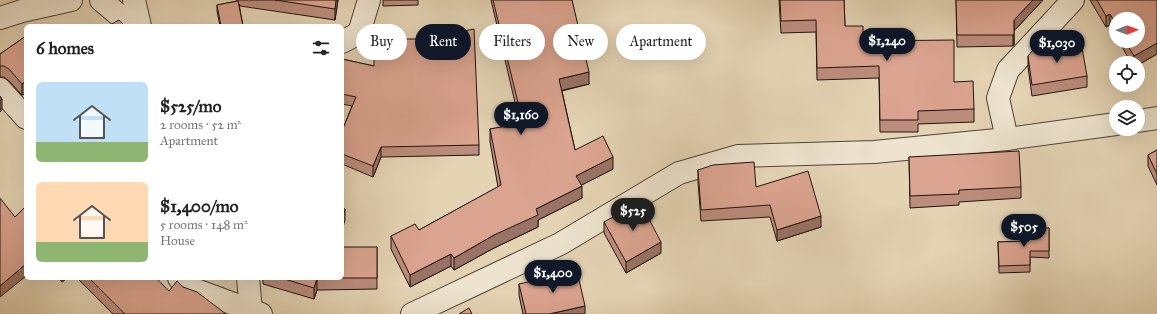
<!DOCTYPE html>
<html lang="en">
<head>
<meta charset="utf-8">
<style>
	:root { --surface:#fff; --page:#f6f6f6; --text:#222; --muted:#767676; --accent:#111827 }
	body { margin:0; font-family:"IM FELL Great Primer",serif; background:var(--page); color:var(--text); height:100vh; display:flex; flex-direction:column; font-size:15px; white-space:nowrap }
	* { box-sizing:border-box; margin:0 }
	p { font-size:13px; color:var(--muted) }
	.icon { flex:none; width:22px; height:22px; fill:none; stroke:currentColor; stroke-width:2; stroke-linecap:round; stroke-linejoin:round }
	.map { position:relative; flex:1; overflow:hidden }
	.drawer { position:absolute; left:24px; top:24px; width:320px; height:256px; display:flex; flex-direction:column; background:var(--surface); border-radius:6px; box-shadow:0 4px 16px #0002 }
	.drawer>* { flex:none }
	.guide { position:absolute; left:356px; top:24px; width:380px; height:36px; display:flex; gap:8px }
	.needle { width:26px; rotate:89deg }
	.controls { position:absolute; left:1109px; top:12px; display:grid; gap:8px }
	.controls a { display:grid; place-items:center; width:36px; height:36px; border-radius:50%; background:var(--surface); box-shadow:0 4px 16px #0002; font-size:20px }
	.price { position:absolute; translate:-50% -34px; padding:0 9px; border-radius:14px; background:var(--accent); color:#fff; font-size:13px; line-height:26px; filter:drop-shadow(0 1px 2px #0008) }
	.price::after { content:''; position:absolute; left:50%; top:24px; width:12px; height:9px; margin-left:-6px; background:inherit; clip-path:polygon(0 0,100% 0,50% 100%) }
	.price.active { background:#222; color:#fff }
	ul { padding:0; list-style:none }
	li { display:flex; align-items:center; gap:12px; height:100px; padding:0 12px }
	li span { display:grid; place-items:center; flex:none; width:112px; height:80px; border-radius:6px; color:#555 }
	li>.icon { margin-inline-start:auto }
	span .icon { width:48px; height:48px; fill:#fffc; stroke-width:1 }
	li b { font-size:17px }
	h2 { display:flex; justify-content:space-between; align-items:center; height:48px; padding:0 12px; font-size:17px }
	.pill { padding:0 14px; border-radius:18px; background:var(--surface); box-shadow:0 4px 16px #0002; font-size:14px; line-height:36px }
	.pill.active { background:var(--accent); color:#fff }
	.map>svg:first-child { display:block }
	.lines { fill:none; stroke-linecap:round; stroke-linejoin:round }
	.street-casing { stroke:#504338; stroke-width:24 }
	.street { stroke:#ede3ce; stroke-width:22 }
	.wall { fill:#bc8d7c; stroke:#1e130e }
	.shaded-wall { fill:#997365; stroke:#1e130e }
	.building { fill:#dba490; stroke:#1e130e }
</style>
</head>
<body>
<div class="map">
<svg width="1157" height="314" viewBox="0 0 1157 314">
	<rect width="100%" height="100%" fill="#e4d4b4"/>
	<filter id="stains"><feTurbulence type="fractalNoise" baseFrequency=".005" numOctaves="4"/><feColorMatrix values="0 0 0 0 .2 0 0 0 0 .09 0 0 0 0 .02 0 0 0 .5 -.17"/></filter>
	<radialGradient id="worn" r=".72"><stop offset=".6" stop-color="#630" stop-opacity="0"/><stop offset="1" stop-color="#630" stop-opacity=".3"/></radialGradient>
	<g class="lines">
		<g class="street-casing">
			<g id="street">
				<polyline points="101,0 132,26"/>
				<polyline points="134,0 140,26"/>
				<polyline points="0,18 22,11 71,0"/>
				<polyline points="342,42 359,33 369,0"/>
				<polyline points="0,89 26,118"/>
				<polyline points="1138,121 1157,118"/>
				<polyline points="1007,139 998,98 1008,70 1073,0"/>
				<polyline points="179,278 188,287 261,314"/>
				<polyline points="248,278 251,310"/>
				<polyline points="412,314 560,244 679,173 738,156 874,152 1007,139 1116,124"/>
			</g>
		</g>
		<use href="#street" class="street"/>
	</g>
	<g class="wall">
		<polygon points="236,0 338,0 335,20 240,6 239,4 243,26 220,26 217,11 217,5 237,1"/>
		<polygon points="383,0 418,0 418,5 383,6"/>
		<polygon points="491,0 572,0 589,84 562,91 575,150 613,169 581,185 582,198 538,220 538,227 494,248 454,270 451,266 410,287 391,249 391,236 419,230 498,187 490,142 490,129 520,124"/>
		<polygon points="779,0 844,0 845,26 863,41 954,82 974,109 974,122 918,124 918,132 880,132 879,78 817,80 816,32 781,33"/>
		<polygon points="956,0 1043,0 1014,31 1014,45 1013,46 957,47"/>
		<polygon points="1090,0 1157,0 1157,54 1138,65 1138,63 1131,63 1119,41 1138,41 1116,19 1116,36 1110,25 1106,27"/>
		<polygon points="26,36 26,93 22,95 9,81 4,77 0,77 0,54"/>
		<polygon points="1028,56 1087,76 1087,87 1032,96 1028,67"/>
		<polygon points="342,59 374,66 479,145 479,155 381,157 373,177 342,164 342,131 352,106 342,104"/>
		<polygon points="1157,150 1157,185 1148,166 1148,155"/>
		<polygon points="909,157 1021,187 1021,198 959,202 959,205 910,208"/>
		<polygon points="698,170 756,187 821,227 777,241 770,217 701,221 698,182"/>
		<polygon points="604,222 661,253 626,273 604,233"/>
		<polygon points="1049,228 1049,258 1030,257 1030,272 999,273 998,242 1028,241"/>
		<polygon points="377,247 377,289 317,290 314,299 263,284 263,278 342,278"/>
		<polygon points="59,278 67,278 62,282"/>
		<polygon points="77,278 156,278 169,291 183,287 226,314 113,314"/>
		<polygon points="519,284 585,314 523,314 519,295"/>
	</g>
	<g class="shaded-wall">
		<polygon points="336,0 338,0 335,20 335,9"/>
		<polygon points="1033,0 1043,0 1014,31 1014,20"/>
		<polygon points="1110,14 1110,25 1106,27 1106,16"/>
		<polygon points="1014,34 1014,45 1013,46 1013,35"/>
		<polygon points="1157,43 1157,54 1138,65 1138,63 1134,63 1134,56"/>
		<polygon points="589,72 589,84 559,91 559,79"/>
		<polygon points="26,81 26,93 22,95 22,84"/>
		<polygon points="2,99 2,110 0,112 0,101"/>
		<polygon points="381,147 381,157 373,177 373,166"/>
		<polygon points="613,157 613,169 576,188 576,176"/>
		<polygon points="582,186 582,198 538,220 538,227 494,248 454,270 454,258 494,235 536,209"/>
		<polygon points="345,209 345,220 342,231 342,220"/>
		<polygon points="821,216 821,227 777,241 777,230"/>
		<polygon points="661,242 661,253 626,273 626,262"/>
		<polygon points="451,254 451,266 410,287 410,275"/>
		<polygon points="26,264 26,276 0,297 0,286"/>
		<polygon points="62,278 67,278 62,282"/>
		<polygon points="317,278 317,290 314,299 314,288"/>
		<polygon points="585,306 585,314 549,314"/>
	</g>
	<g class="building">
		<polygon points="275,0 336,0 335,9"/>
		<polygon points="493,0 572,0 589,72 559,79 575,150 603,136 613,157 576,176 582,186 536,209 538,215 494,235 454,258 451,254 410,275 391,236 415,224 419,230 501,185 490,129 523,123"/>
		<polygon points="780,0 844,0 845,26 863,26 863,41 954,40 954,82 973,81 974,109 918,111 918,120 880,120 879,66 817,68 816,20 781,21"/>
		<polygon points="956,0 1033,0 1014,20 1014,34 1013,35 957,35"/>
		<polygon points="1097,0 1157,0 1157,43 1134,56 1125,41 1138,41 1138,19 1116,19 1116,24 1110,14 1106,16"/>
		<polygon points="238,1 243,26 221,26 217,5"/>
		<polygon points="119,20 124,25 128,26 108,26"/>
		<polygon points="474,29 479,145 381,147 373,166 342,154 342,131 356,97 342,94 342,59 374,66 374,39 424,39"/>
		<polygon points="26,36 26,81 22,84 9,69 4,66 0,66 0,54"/>
		<polygon points="1081,42 1087,76 1032,85 1028,56 1033,50"/>
		<polygon points="0,96 2,99 0,101"/>
		<polygon points="1157,150 1157,174 1148,155"/>
		<polygon points="1019,151 1021,187 959,190 959,194 910,196 909,157"/>
		<polygon points="754,162 756,187 808,171 821,216 777,230 770,205 701,210 698,170 713,165"/>
		<polygon points="0,198 15,217 26,206 26,264 0,286"/>
		<polygon points="640,202 661,242 626,262 604,222"/>
		<polygon points="342,208 345,209 342,220"/>
		<polygon points="1028,228 1049,228 1049,251 1030,251 1030,265 999,266 998,242 1029,241"/>
		<polygon points="342,247 377,247 377,278 317,278 314,288 281,278 342,278"/>
		<polygon points="577,271 585,306 549,314 526,314 519,284"/>
		<polygon points="89,278 156,278 169,291 177,281 183,287 197,292 226,314 125,314"/>
		<polygon points="469,308 472,314 459,314"/>
	</g>
	<rect width="100%" height="100%" filter="url(#stains)"/>
	<rect width="100%" height="100%" fill="url(#worn)"/>
</svg>
<div class="controls">
<a><svg class="needle" viewBox="-14 -14 28 28"><path d="M0-13l5 13h-10z" fill="#e53935"/><path d="M0 13l5-13h-10z" fill="#767676"/></svg></a>
<a><svg class="icon" aria-label="locate" viewBox="0 0 24 24"><circle cx="12" cy="12" r="6"/><path d="M12 2v4M12 18v4M2 12h4M18 12h4"/></svg></a>
<a><svg class="icon" aria-label="layers" viewBox="0 0 24 24"><path d="M12 4l9 5-9 5-9-5zM3 14l9 5 9-5"/></svg></a>
</div>
<b class="price" style="left:887px;top:62px">$1,240</b>
<b class="price" style="left:1057px;top:64px">$1,030</b>
<b class="price" style="left:521px;top:136px">$1,160</b>
<b class="price active" style="left:633px;top:232px">$525</b>
<b class="price" style="left:1024px;top:248px">$505</b>
<b class="price" style="left:553px;top:294px">$1,400</b>
<div class="guide">
<a class="pill">Buy</a>
<a class="pill active">Rent</a>
<a class="pill">Filters</a>
<a class="pill">New</a>
<a class="pill">Apartment</a>
</div>
<section class="drawer">
<h2>6 homes<svg class="icon" aria-label="filters" viewBox="0 0 24 24"><path d="M4 7h16M4 17h16"/><circle cx="9" cy="7" r="2"/><circle cx="15" cy="17" r="2"/></svg></h2>
<ul>
<li><span style="background:linear-gradient(#bfe0f5 75%,#8fb573 0)"><svg class="icon" aria-label="home" viewBox="0 0 24 24"><path d="M3 11l9-7 9 7M6 9v11h12V9"/></svg></span><div><b>$525/mo</b><p>2 rooms · 52 m²</p><p>Apartment</p></div></li>
<li><span style="background:linear-gradient(#ffd9b3 75%,#8fb573 0)"><svg class="icon" aria-label="home" viewBox="0 0 24 24"><path d="M3 11l9-7 9 7M6 9v11h12V9"/></svg></span><div><b>$1,400/mo</b><p>5 rooms · 148 m²</p><p>House</p></div></li>
</ul>
</section>
</div>
</body>
</html>
